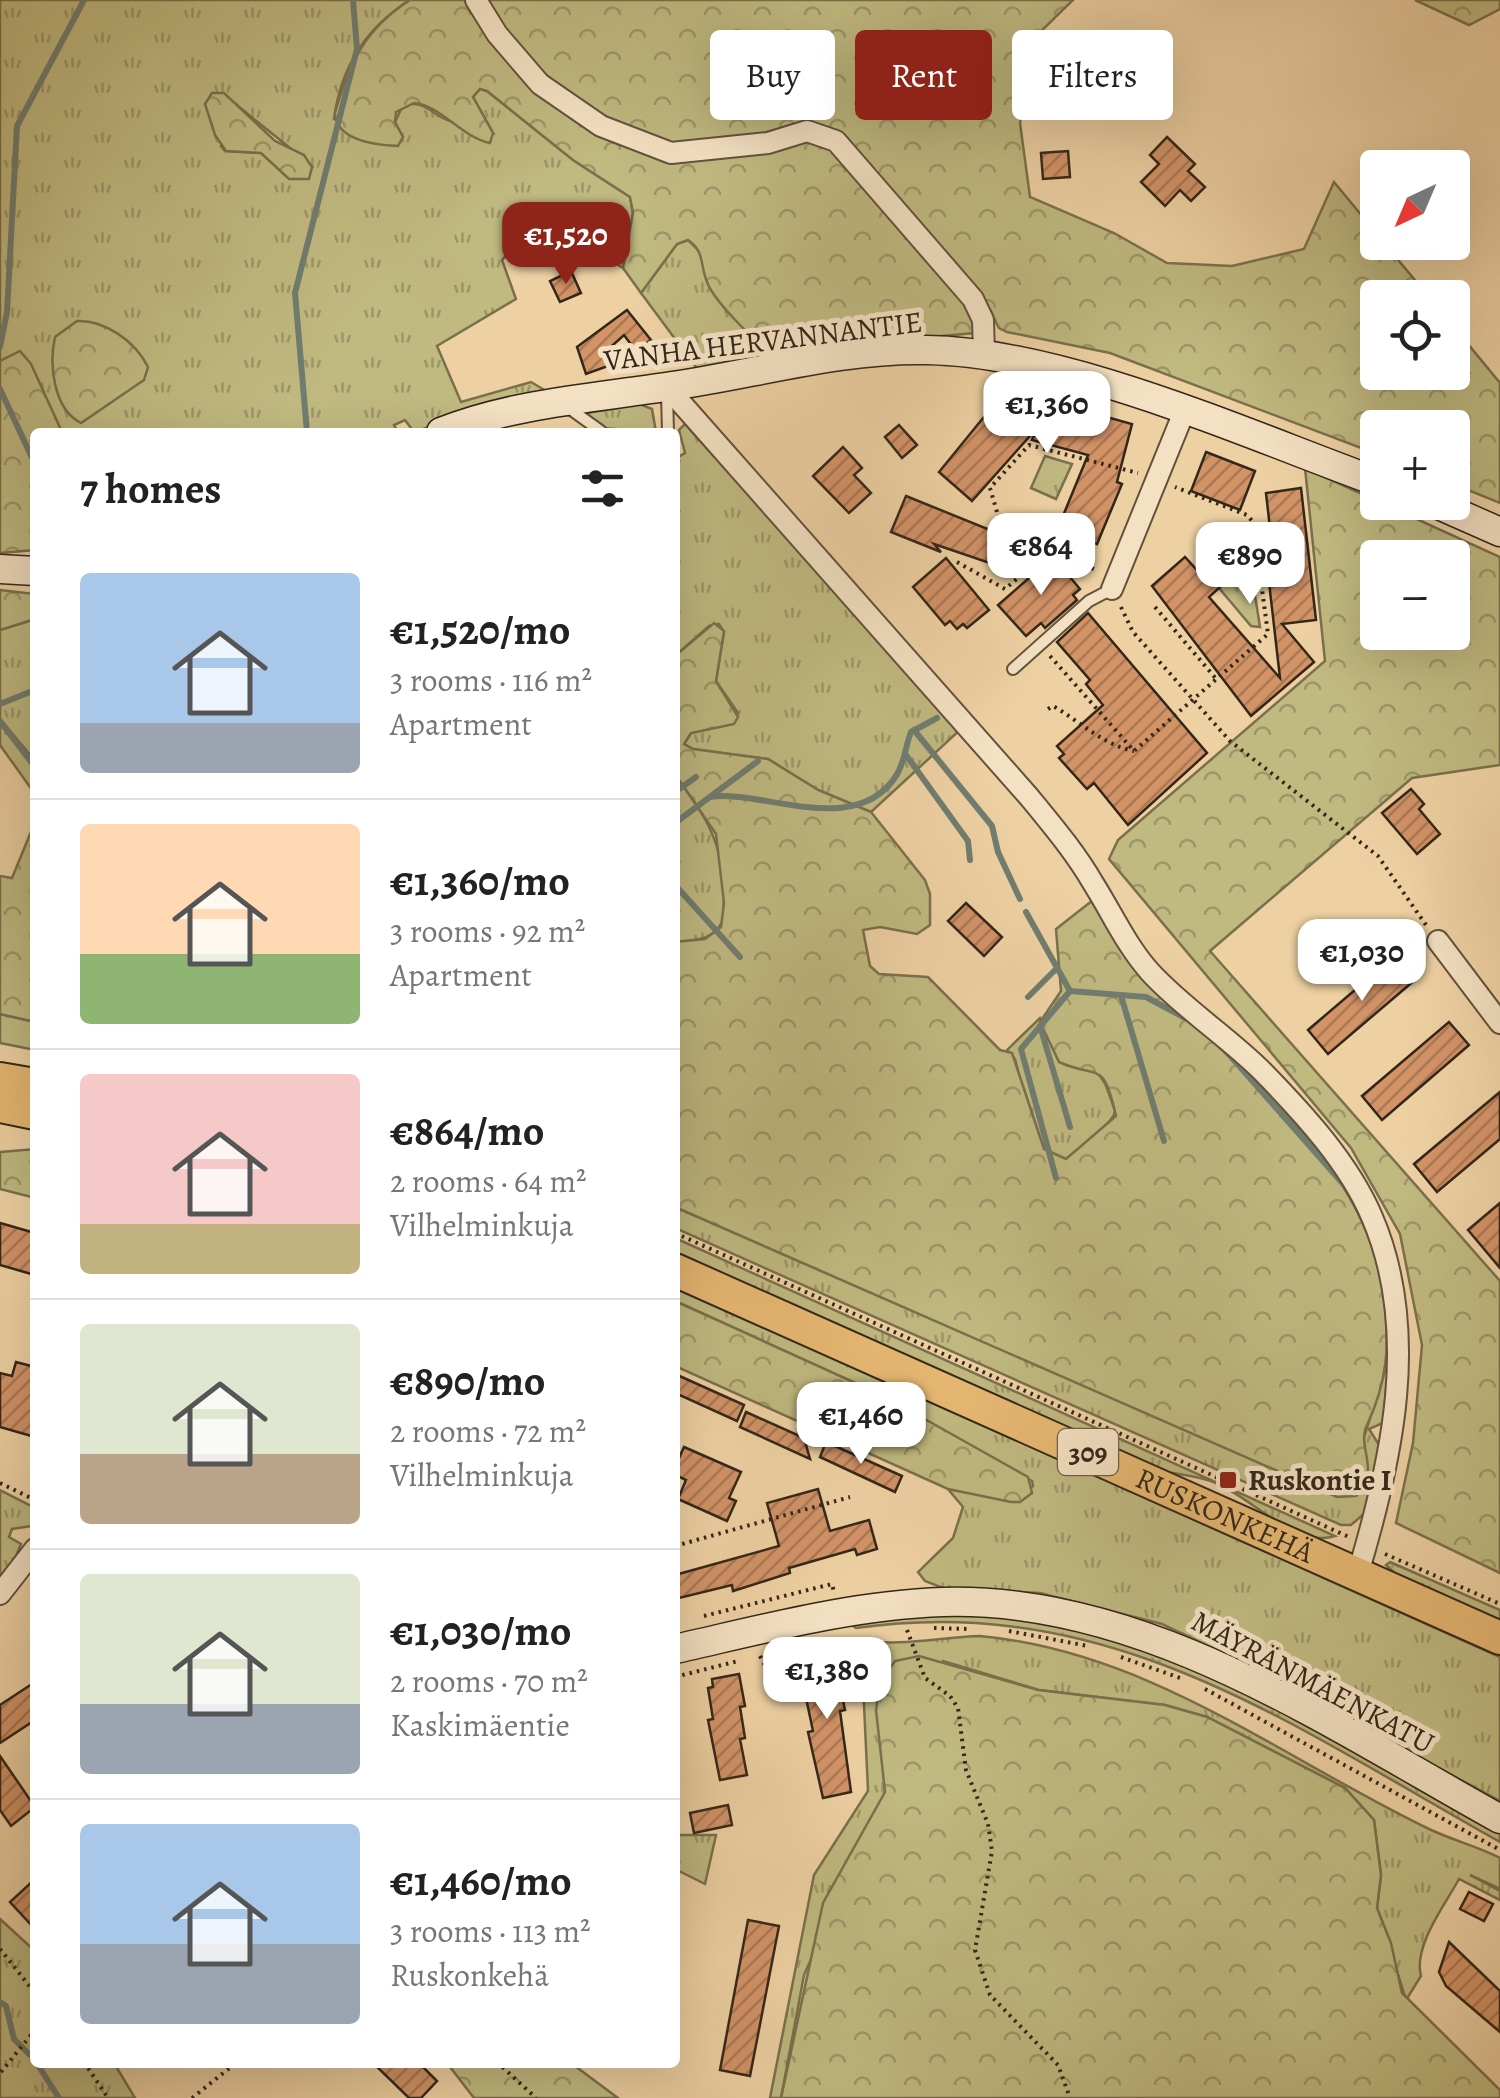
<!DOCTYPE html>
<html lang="en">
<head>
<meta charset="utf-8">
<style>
	:root { --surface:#fff; --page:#f2f2f2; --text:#222; --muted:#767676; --line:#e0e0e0; --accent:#8f2418 }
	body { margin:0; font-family:Alegreya,serif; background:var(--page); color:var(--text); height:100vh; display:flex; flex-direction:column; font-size:38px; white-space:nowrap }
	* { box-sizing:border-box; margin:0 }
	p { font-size:32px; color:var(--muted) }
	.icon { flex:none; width:55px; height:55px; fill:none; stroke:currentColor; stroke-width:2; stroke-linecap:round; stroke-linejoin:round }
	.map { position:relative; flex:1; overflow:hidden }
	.panel { position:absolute; left:30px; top:428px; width:650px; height:1640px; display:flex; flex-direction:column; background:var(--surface); border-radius:10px; box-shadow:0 10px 40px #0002 }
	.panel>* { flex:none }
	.banner { position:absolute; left:710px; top:30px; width:640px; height:90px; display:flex; gap:20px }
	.needle { width:65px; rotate:224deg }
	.tools { position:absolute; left:1360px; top:150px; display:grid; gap:20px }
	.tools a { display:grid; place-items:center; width:110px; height:110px; border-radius:10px; background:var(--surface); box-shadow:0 10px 40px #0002; font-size:50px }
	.price { position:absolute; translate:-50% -85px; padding:0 22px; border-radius:20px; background:#fff; color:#222; font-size:32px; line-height:65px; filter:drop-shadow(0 2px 5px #0008) }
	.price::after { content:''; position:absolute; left:50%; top:60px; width:30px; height:22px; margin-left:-15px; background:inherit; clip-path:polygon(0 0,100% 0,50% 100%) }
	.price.current { background:var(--accent); color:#fff }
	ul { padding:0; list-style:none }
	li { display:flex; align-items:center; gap:30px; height:250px; padding:0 50px }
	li+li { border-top:2px solid var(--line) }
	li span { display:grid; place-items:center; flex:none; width:280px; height:200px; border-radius:10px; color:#555 }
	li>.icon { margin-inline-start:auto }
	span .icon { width:120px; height:120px; fill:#fffc; stroke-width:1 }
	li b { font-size:42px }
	h2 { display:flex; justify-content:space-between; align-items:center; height:120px; padding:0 50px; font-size:42px }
	.tag { padding:0 35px; border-radius:10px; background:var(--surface); box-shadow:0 10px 40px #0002; font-size:35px; line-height:90px }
	.tag.current { background:var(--accent); color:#fff }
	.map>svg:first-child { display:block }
	.grass { fill:url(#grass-tufts); stroke:#7a704c; stroke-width:2.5; fill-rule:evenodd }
	.forest { fill:url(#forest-crowns); stroke:#7a704c; stroke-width:2.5; fill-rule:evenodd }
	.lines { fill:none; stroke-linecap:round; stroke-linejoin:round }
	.stream { stroke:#707d70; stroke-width:6 }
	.building { fill:url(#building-hatch); stroke:#332719; stroke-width:2.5 }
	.lane-casing { stroke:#62523c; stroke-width:14 }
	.street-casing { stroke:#62523c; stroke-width:24 }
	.secondary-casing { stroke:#332719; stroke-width:31 }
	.primary-casing { stroke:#332719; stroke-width:36 }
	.path { stroke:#332719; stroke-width:4; stroke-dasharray:2.5 5; stroke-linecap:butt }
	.lane { stroke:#f4e1c3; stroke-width:10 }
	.street { stroke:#f4e1c3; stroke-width:20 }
	.secondary { stroke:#f4e1c3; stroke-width:28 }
	.primary { stroke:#e7b872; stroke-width:32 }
	.poi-dot { fill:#8f2418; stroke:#f4e1c3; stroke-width:4 }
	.labels { text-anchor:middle; stroke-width:10; stroke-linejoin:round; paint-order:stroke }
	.shield { fill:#f4e1c3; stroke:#6d5f4c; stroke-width:2.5 }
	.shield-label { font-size:28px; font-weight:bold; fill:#332719 }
	.street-label { font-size:30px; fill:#332719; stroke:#f4e1c3 }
	.poi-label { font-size:30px; font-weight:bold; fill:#332719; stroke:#f4e1c3; text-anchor:start }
</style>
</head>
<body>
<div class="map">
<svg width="1500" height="2098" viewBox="0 0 1500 2098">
	<defs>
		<pattern id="grass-tufts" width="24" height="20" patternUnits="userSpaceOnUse" patternTransform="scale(2.5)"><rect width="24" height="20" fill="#c0b980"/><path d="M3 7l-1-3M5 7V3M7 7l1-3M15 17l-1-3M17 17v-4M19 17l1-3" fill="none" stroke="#9d9668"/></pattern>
		<pattern id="forest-crowns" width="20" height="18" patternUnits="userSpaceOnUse" patternTransform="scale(2.5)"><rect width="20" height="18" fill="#c0b980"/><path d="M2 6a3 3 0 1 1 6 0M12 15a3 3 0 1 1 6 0" fill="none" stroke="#9d9668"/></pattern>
		<pattern id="building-hatch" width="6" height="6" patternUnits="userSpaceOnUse" patternTransform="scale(2.5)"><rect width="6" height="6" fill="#d29367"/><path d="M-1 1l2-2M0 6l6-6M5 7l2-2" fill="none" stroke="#ab7854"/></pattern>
	</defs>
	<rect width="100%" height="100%" fill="#eed1a3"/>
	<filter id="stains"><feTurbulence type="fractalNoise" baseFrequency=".002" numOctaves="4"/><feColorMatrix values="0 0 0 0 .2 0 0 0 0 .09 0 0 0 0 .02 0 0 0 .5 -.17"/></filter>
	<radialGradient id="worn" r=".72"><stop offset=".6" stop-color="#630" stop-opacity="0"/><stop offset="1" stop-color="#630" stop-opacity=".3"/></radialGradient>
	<g class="grass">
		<path d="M0,0H410C366,28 341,66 334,119L395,122L403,105C427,100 431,115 450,121C464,126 479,129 493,133L473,97L480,89L487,91L573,160L630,197L633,213L623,268C588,246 535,221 502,260L516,299L437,346L461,402L531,382L551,394L491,406L414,432L405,420L394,425L398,432H62L0,361ZM236,104C248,116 309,161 312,167L282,171L261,153L225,151L221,146Z"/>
		<polygon points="688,240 702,254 703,264 780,355 698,370 641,293 677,244"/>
		<polygon points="639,404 652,409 656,432 601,428 582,414"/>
		<polygon points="685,424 961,729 871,812 818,790 768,759 693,749 684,744 691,733 733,724 738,713 716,681 724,632 719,624 709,626 675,656 675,459 685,453 679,430"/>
		<polygon points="1045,456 1072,464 1056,499 1031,488"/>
		<polygon points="1214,570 1253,583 1260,627 1251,626 1208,575"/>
		<polygon points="35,619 35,761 0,719 0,630"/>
		<path d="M675,774C713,825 728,854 723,920C714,941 695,940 675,942Z"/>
		<polygon points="0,1014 35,1022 35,1050 0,1043"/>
		<path d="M1040,1018L1066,1065C1105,1068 1103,1078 1115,1111C1114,1123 1078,1149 1066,1159C1028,1152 1024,1090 1015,1059L1007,1050Z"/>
		<polygon points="675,1207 1018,1357 1365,1434 1389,1358 1383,1423 1369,1429 1381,1448 1365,1513 1351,1525 1341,1525 675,1228"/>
		<path d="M675,1238L1335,1536C1296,1549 1251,1497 1216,1483C1199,1476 1180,1475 1162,1471L675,1254Z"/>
		<polygon points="675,1287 1500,1657 1500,1801 1242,1662 1162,1624 1040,1593 943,1588 925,1581 918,1572 953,1538 963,1507 948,1489 1019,1502 1033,1486 1032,1481 882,1395 675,1301"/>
		<polygon points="0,1490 35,1508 32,1526 12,1529 9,1537 21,1544 14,1561 0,1577"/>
		<polygon points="1390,1562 1500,1610 1500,1624 1397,1575 1386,1565"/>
		<path d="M986,1612L1104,1632L1236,1686L1500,1830V1842C1289,1724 1110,1592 856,1628L852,1625L860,1620Z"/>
		<path d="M980,1636C1150,1652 1280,1757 1429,1829C1452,1840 1477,1846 1500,1858V1889L1470,1875L1500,1891V1900L1459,1879C1445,1905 1413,1946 1421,1976L1406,2000L1377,1908L1381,1875L1374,1820L1345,1788L1207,1717L1165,1705L1039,1690L943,1661L886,1774L885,1792L804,1975L781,2098H770L814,1875L868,1791L861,1640C900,1647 940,1637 980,1636Z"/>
		<polygon points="675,1835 716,1835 705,1884 675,1869"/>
		<polygon points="0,1919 35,1951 35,2062 114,2063 135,2098 0,2098"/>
	</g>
	<g class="forest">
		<path d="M410,0H471L506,57L650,149L811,141L830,147L972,309L974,333L771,352C754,341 714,301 707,282C700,266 705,251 688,240L677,244L641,293L623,268L633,213L630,197L573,160L487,91L480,89L473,97L493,133L490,143C461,137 442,106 414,103L396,112L395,122L403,137L398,146C376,145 336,141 335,113C349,62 365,29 410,0Z"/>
		<path d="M484,0H1073L1036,36L1020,123L1030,197L1114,233L1167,263L1232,266L1304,249L1334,182L1377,234L1378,242L1384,243L1429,297L1378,298V372H1452L1453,326L1500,383V503L1453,484L1452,428H1378L1377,454L1110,353L1007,332L999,328L989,308L846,139C818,138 788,134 761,137C735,139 709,147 684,146C599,143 528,63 484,0Z"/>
		<polygon points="1415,0 1500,0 1500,9 1469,25"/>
		<polygon points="212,93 224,93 275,141 304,155 312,167 309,179 289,179 261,153 226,151 215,135 205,104"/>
		<path d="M77,321C105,320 135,341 148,367L144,380L81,423C53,409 49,364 55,337Z"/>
		<polygon points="20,351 31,364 62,432 35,432 35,550 0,553 0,361"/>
		<path d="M1305,468L1500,557V765L1412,778L1210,951L1500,1281V1573L1396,1523L1413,1443L1422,1345L1400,1234L1351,1148L1109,859L1118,840L1325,661ZM1378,558H1452V632H1378Z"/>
		<polygon points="0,590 35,594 35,619 0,630"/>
		<path d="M714,623L724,631L716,681L738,717L734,724L691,733L684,744L693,749L768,759L818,790L871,812L925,880L930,894V925L917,934L880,927L863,930L870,966L879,974L928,977L1000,1050L1012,1053L1044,1149L1066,1159L1116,1116C1103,1058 1099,1080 1059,1062L1040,1022L1061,991L1056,929L1093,900C1127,941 1160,984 1196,1023C1274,1107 1370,1177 1384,1300C1390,1347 1387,1382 1367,1425C1356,1447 1382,1471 1356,1496L1337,1497L675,1207V942L705,939L721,927L724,903L716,834L675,774V656Z"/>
		<polygon points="0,719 35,761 35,794 0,745"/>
		<polygon points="35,822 35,1022 0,1014 0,876 12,878"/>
		<polygon points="35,1149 35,1198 0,1189 0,1152"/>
		<polygon points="675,1301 882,1395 1028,1477 1032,1493 1020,1502 1011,1502 948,1489 675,1366"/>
		<polygon points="919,1656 1038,1690 1165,1705 1207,1717 1345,1788 1374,1820 1381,1875 1377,1908 1391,1943 1402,1993 1500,2090 1500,2098 781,2098 823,1903 885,1792 876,1710 880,1682 895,1661"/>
		<polygon points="447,2063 571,2063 618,2098 474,2098"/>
	</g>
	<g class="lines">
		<g class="stream">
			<polyline points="0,347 7,312 17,126 84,0"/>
			<polyline points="0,389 35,464"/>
			<polyline points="307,432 295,293 357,49 353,0"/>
			<polyline points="0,704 35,690"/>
			<polyline points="0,721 35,767"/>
			<polyline points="914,730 992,826 998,852 1020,899"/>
			<polyline points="906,755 968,841 970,860"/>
			<polyline points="675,792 696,777"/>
			<path d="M710,797C762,789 855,839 896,776C905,762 905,747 911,732L937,718"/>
			<polyline points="675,823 758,761"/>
			<polyline points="675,885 740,957"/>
			<polyline points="1026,912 1070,991 1021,1049 1056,1178"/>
			<polyline points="1070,991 1146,997 1185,1018"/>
			<polyline points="1028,997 1057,968"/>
			<polyline points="1122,999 1164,1141"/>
			<polyline points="1040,1026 1070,1127"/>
			<polyline points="1226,1051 1344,1185"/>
			<polyline points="0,2002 6,2006 14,2039 35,2060"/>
			<polyline points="36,2062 59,2098"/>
		</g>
	</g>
	<g class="building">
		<polygon points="1167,137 1195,164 1188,171 1205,187 1191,201 1180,190 1165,206 1141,182 1159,164 1150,155"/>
		<polygon points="1068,151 1070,177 1043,179 1041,153"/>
		<polygon points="571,271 581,293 560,302 550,281"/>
		<polygon points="627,310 651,340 636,351 624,335 604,353 608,366 586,374 577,347"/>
		<polygon points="1010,385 1049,420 1054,402 1132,424 1117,482 1122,484 1097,544 1058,528 1088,455 1032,440 1037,428 972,501 939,472"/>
		<polygon points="899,425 917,445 902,458 885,437"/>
		<polygon points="843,447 862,468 854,475 871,493 849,513 813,476"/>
		<polygon points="1206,452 1255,471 1240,510 1191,491"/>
		<polygon points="1301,488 1316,620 1282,624 1314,662 1251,716 1152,586 1185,557 1205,579 1217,549 1239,558 1230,578 1209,597 1280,678 1266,556 1273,555 1266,493"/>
		<polygon points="906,496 1027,545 1016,572 934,544 941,552 891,532"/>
		<polygon points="1053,557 1080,589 1073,595 1077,600 1045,628 1041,623 1026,636 998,605"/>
		<polygon points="946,558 989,610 967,628 963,624 957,629 950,621 945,625 913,587"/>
		<polygon points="1088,613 1207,753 1128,825 1094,783 1087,789 1059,758 1064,754 1057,746 1103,705 1086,684 1090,680 1057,642"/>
		<polygon points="1411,789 1424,804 1419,809 1440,834 1417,854 1382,813"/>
		<polygon points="966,903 1002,937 984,956 948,921"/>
		<polygon points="1396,955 1416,979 1328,1054 1308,1030"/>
		<polygon points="1449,1022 1469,1045 1382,1120 1362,1096"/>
		<polygon points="1500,1092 1500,1139 1437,1192 1414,1164"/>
		<polygon points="1500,1203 1500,1268 1468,1230"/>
		<polygon points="0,1223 35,1233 35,1275 0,1265"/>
		<polygon points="16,1362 35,1367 35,1437 0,1427 0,1373 12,1376"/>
		<polygon points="675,1374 744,1405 737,1421 675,1393"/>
		<polygon points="746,1412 804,1438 810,1459 740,1427"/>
		<polygon points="826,1442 902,1476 895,1492 820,1457"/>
		<polygon points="684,1447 741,1472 729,1498 736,1501 727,1521 678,1499 686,1480 675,1475 675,1467"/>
		<polygon points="818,1489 830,1531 869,1520 877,1549 857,1555 855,1549 789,1568 790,1573 733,1591 732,1585 675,1599 675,1575 779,1546 767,1503"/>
		<polygon points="832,1648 845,1710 840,1711 851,1792 823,1798 808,1732 813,1731 802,1679 808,1678 803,1653"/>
		<polygon points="739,1674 745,1706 740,1707 745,1738 740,1739 747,1775 720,1780 708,1720 713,1719 708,1688 713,1687 712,1679"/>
		<polygon points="35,1682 35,1720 0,1743 0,1705"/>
		<polygon points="0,1756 35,1807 11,1826 0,1810"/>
		<polygon points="728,1805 732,1825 694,1833 690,1813"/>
		<polygon points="35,1879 35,1929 10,1902"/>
		<polygon points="1469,1892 1493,1904 1484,1921 1460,1909"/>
		<polygon points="748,1920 779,1926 750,2076 720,2070"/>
		<polygon points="1449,1942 1500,1991 1500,2032 1446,1986 1439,1972"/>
		<polygon points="372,2062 418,2062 437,2081 421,2098 409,2098"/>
	</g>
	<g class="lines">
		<g class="lane-casing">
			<g id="lane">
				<polyline points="667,394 668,432"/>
				<polyline points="566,406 602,432"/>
				<polyline points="1013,669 1089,601 1112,589"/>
			</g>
		</g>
		<g class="street-casing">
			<g id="street">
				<polyline points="476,0 497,34 540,84 601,126 671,153 768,143 807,131 836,141 973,299 983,320 984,354"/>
				<path d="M667,387L1030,798C1052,825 1075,852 1093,883C1112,913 1126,945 1150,972C1184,1009 1228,1037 1263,1072C1304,1114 1349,1163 1372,1217C1421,1331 1392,1460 1358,1573"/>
				<polyline points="1112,589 1184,412"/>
				<polyline points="1438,941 1500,1023"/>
				<polyline points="0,1594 35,1549"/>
			</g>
		</g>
		<g class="secondary-casing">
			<g id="secondary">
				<path d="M441,432C514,403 595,398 672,386C755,374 843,348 927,350C1065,352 1246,434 1378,482"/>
				<polyline points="1432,502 1500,532"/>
				<polyline points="0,569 35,571"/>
				<path d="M675,1649C764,1629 852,1605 943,1602C1145,1596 1330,1725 1500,1819"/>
			</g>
		</g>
		<g class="primary-casing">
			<g id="primary">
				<polyline points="0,1079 35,1085"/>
				<polyline points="0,1106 35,1113"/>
				<path id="s1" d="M675,1270L1500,1638"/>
			</g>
		</g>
		<g class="path">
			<polyline points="997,512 990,488 1029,445 1138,473"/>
			<polyline points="1037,543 1098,571"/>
			<polyline points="957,562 1005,589 1051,550"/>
			<polyline points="1121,607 1133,632 1230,741 1378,856 1426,925"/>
			<polyline points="1155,607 1218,681"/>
			<polyline points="1050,656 1134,751 1268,634 1253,522 1247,515 1175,487"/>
			<path d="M1048,709L1053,706C1081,722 1103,745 1134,751"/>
			<polyline points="675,1233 1349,1537"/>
			<polyline points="675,1431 678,1418"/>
			<polyline points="0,1483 35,1500"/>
			<polyline points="675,1488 678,1489"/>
			<polyline points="675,1546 850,1497"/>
			<polyline points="1385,1554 1500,1604"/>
			<polyline points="704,1616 832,1584 834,1592"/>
			<polyline points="934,1628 970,1629"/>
			<polyline points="907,1630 925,1678 950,1696 958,1708 966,1770 988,1824 992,1851 975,1950 990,1995 1058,2065 1070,2098"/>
			<polyline points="1009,1631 1088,1646"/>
			<polyline points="760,1656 770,1675"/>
			<polyline points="1121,1657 1183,1679"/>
			<polyline points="675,1677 738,1661"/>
			<polyline points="675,1687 678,1695"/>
			<polyline points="1205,1689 1500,1850"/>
			<polyline points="0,1949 35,1993"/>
			<polyline points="84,2062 108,2098"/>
			<polyline points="497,2062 536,2098"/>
			<polyline points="1,2072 35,2030"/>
			<polyline points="192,2098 237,2062"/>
		</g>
		<use href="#lane" class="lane"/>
		<use href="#street" class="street"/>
		<use href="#secondary" class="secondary"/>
		<use href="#primary" class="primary"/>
	</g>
	<rect class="poi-dot" x="1218" y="1470" width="20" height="20" rx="5"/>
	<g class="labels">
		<rect class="shield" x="1058" y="1429" width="60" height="46" rx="8"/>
		<g class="shield-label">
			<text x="1088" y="1462">309</text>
		</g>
		<g class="street-label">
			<text transform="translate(763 341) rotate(-7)" y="10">VANHA HERVANNANTIE</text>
			<text dy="10" stroke="none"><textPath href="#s1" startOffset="602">RUSKONKEHÄ</textPath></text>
			<text transform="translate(1313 1682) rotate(28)" y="10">MÄYRÄNMÄENKATU</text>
		</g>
		<g class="poi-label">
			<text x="1248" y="1490">Ruskontie I</text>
		</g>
	</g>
	<rect width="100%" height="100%" filter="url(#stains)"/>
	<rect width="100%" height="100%" fill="url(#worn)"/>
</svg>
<div class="tools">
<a><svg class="needle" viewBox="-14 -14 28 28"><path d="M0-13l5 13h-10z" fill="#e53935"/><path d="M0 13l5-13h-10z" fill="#767676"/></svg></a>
<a><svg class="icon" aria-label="locate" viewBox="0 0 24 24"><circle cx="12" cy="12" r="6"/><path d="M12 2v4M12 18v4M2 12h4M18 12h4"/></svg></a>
<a>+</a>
<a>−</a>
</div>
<b class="price current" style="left:566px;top:287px">€1,520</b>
<b class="price" style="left:1047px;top:456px">€1,360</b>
<b class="price" style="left:1041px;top:598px">€864</b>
<b class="price" style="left:1250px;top:607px">€890</b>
<b class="price" style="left:1362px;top:1004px">€1,030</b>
<b class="price" style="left:861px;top:1467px">€1,460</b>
<b class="price" style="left:827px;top:1722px">€1,380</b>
<div class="banner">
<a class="tag">Buy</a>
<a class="tag current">Rent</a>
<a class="tag">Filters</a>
</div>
<section class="panel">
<h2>7 homes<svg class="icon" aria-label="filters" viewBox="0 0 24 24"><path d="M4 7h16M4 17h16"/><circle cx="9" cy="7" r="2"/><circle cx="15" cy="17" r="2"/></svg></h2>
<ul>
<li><span style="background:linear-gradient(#a9c7e8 75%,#9aa5b1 0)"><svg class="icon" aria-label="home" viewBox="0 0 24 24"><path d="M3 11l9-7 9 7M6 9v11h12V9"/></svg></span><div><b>€1,520/mo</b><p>3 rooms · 116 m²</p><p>Apartment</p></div></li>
<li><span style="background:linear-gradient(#ffd9b3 65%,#8fb573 0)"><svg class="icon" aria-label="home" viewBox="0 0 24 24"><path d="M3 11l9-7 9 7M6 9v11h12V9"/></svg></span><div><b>€1,360/mo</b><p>3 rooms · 92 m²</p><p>Apartment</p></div></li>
<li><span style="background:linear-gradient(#f6c9c9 75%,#c2b280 0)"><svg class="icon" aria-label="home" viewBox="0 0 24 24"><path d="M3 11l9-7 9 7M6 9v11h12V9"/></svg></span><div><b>€864/mo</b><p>2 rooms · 64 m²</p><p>Vilhelminkuja</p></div></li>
<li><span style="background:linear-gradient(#dfe7d0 65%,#b9a48a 0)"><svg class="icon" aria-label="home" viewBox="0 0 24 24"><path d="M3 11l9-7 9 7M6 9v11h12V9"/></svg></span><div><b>€890/mo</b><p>2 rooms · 72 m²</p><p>Vilhelminkuja</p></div></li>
<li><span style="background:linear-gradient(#dfe7d0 65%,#9aa5b1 0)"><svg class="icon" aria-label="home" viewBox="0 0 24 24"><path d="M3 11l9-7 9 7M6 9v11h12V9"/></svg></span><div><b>€1,030/mo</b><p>2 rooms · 70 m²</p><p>Kaskimäentie</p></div></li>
<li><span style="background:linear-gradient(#a9c7e8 60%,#9aa5b1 0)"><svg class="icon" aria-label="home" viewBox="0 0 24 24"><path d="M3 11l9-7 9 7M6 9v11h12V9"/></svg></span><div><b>€1,460/mo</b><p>3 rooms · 113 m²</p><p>Ruskonkehä</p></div></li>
</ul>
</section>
</div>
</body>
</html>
